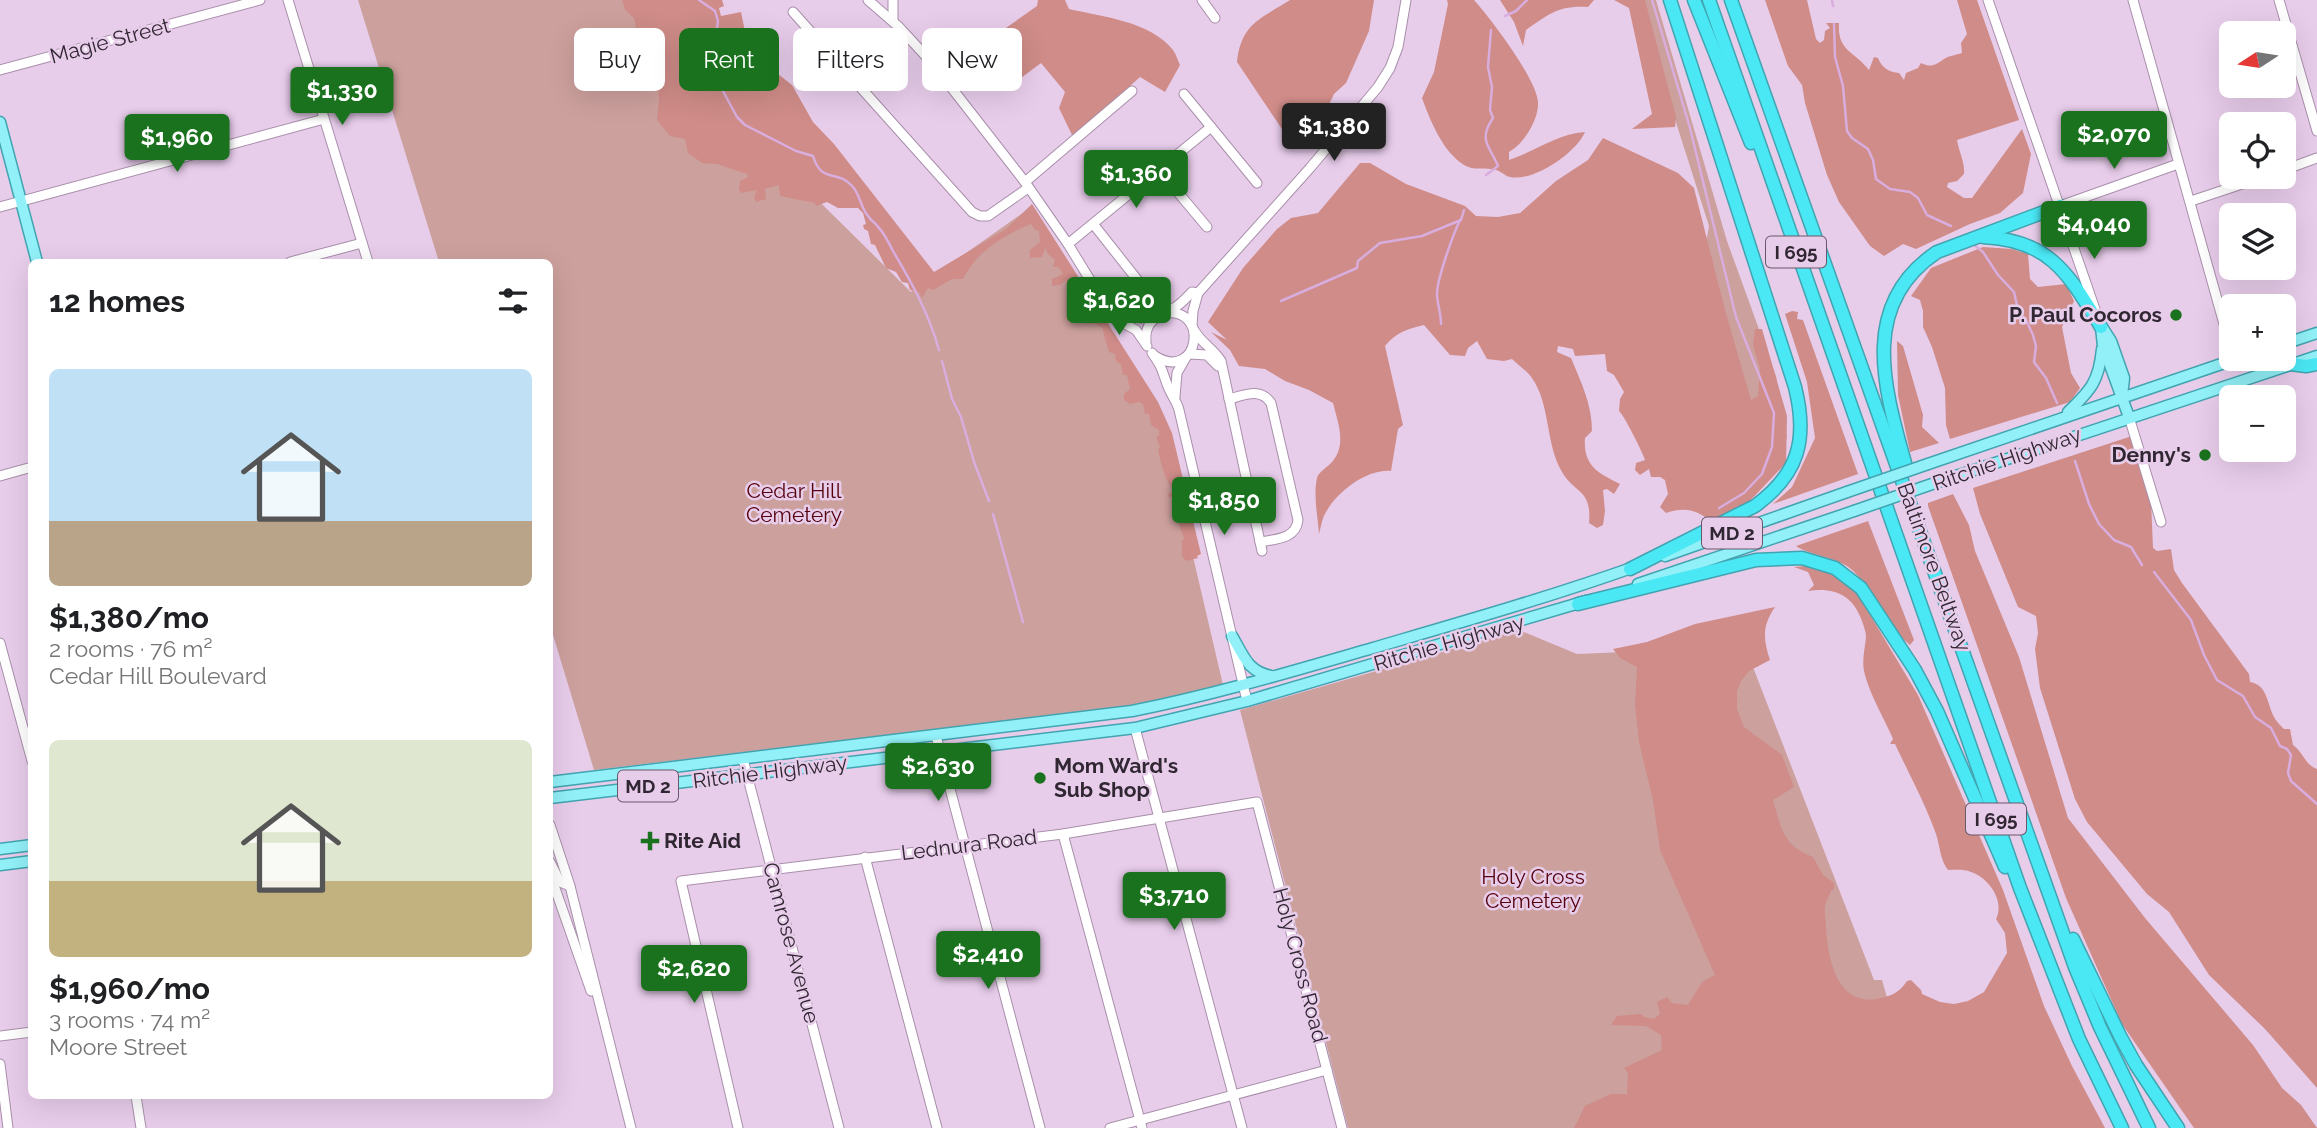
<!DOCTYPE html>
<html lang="en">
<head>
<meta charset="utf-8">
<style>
	:root { --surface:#fff; --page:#f2f2f2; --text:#202124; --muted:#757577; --accent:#1b721e }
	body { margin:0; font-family:Raleway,sans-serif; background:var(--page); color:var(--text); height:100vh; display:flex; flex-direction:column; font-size:26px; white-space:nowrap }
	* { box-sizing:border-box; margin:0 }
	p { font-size:23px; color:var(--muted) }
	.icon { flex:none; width:38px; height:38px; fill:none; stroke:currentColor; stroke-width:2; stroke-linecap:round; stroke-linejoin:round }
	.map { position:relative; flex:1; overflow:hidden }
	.side { position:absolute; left:28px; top:259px; width:525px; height:840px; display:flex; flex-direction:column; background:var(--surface); border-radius:10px; box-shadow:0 7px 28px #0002 }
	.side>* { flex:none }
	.hud { position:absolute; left:574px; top:28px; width:665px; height:63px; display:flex; gap:14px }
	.needle { width:46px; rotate:258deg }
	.buttons { position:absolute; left:2219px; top:21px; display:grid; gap:14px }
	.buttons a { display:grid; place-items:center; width:77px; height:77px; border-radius:10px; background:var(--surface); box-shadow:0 7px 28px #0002; font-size:35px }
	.price { position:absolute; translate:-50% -60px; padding:0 16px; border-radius:7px; background:var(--accent); color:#fff; font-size:23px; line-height:46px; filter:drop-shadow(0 2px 4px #0008) }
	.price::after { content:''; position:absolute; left:50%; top:42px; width:21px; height:16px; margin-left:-10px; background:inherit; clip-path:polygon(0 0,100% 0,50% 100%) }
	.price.active { background:#222; color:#fff }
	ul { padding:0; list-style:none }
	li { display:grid; align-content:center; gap:14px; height:371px; padding:0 21px }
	li span { display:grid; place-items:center; height:217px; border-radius:10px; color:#555 }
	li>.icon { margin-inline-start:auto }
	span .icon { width:126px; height:126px; fill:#fffc; stroke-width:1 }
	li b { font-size:30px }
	h2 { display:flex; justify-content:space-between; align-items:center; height:84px; padding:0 21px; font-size:30px }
	.tag { padding:0 24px; border-radius:10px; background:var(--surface); box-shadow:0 7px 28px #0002; font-size:24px; line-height:63px }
	.tag.active { background:var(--accent); color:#fff }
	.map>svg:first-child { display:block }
	.green { fill:#cca09d }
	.forest { fill:#cf8c88 }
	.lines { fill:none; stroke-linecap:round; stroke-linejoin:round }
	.stream { stroke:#d9adde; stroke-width:2.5 }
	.minor-casing { stroke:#a98fab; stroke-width:11 }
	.major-casing { stroke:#41a4b0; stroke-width:13 }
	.highway-casing { stroke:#41a4b0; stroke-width:15 }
	.minor { stroke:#fff; stroke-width:9 }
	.major { stroke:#92f1f8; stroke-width:10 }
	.highway { stroke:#4ae7f4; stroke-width:12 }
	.major-bridge-casing { stroke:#41a4b0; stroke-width:13; stroke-linecap:butt }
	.major-bridge { stroke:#92f1f8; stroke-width:10 }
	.poi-dot { fill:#1b721e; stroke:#e8cdeb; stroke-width:2.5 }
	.labels { text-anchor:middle; stroke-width:5; stroke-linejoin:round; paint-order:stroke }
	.shield { fill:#e8cdeb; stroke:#68596a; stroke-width:2 }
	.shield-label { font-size:19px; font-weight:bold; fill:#312733 }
	.street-label { font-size:21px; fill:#312733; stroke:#e8cdeb }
	.poi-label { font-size:21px; font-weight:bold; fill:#312733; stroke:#e8cdeb; text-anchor:end }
	.park-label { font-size:21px; fill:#55020c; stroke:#e8cdeb }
</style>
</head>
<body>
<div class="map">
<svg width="2317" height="1128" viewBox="0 0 2317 1128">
	<rect width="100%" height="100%" fill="#e8cdeb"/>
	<g class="green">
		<polygon points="358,0 689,0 696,80 911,292 1027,210 1145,396 1158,422 1174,475 1223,685 1131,706 594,770 550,625 550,262 439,262"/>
		<polygon points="1637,0 1656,0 1727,241 1776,376 1787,437 1779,467 1685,365 1709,226"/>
		<polygon points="1519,630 1577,654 1719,648 1739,631 1874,980 1882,980 1924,1128 1348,1128 1240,710"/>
	</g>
	<g class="forest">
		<path d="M622,0H722L724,6L719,8L721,16L741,12L749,51L792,85L813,122L834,144L934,272L1006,229L1032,204L1158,402L1172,433L1201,554L1197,556L1198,558L1186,561L1182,556V540L1185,539C1178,527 1178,515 1171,503L1174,496L1169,498L1168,494L1172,492V488C1165,481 1160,460 1158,449L1160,448L1156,436H1159V430L1151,425L1149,414H1145L1143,404L1139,402L1130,404L1124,400V394L1130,389L1127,375H1123L1121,364L1116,361L1115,354L1109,352L1102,328L1095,323L1086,324L1089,313L1079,296L1074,295L1073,288L1067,287L1066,280L1060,285L1052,286V279L1063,274L1058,267H1053L1055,260L1048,254L1045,248L1042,257L1030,258V250L1040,242L1039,231L1035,230L1031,224C1004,235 976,252 963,279H952L933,290L928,288L922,298L919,292L910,290L908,283L902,282L896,272L886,268L875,245L871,244L868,231L864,229L863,225L866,224L863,213L858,208H838L827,202L816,206L815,203L780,196L779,185L765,189L766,199L756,202L754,197L757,190L741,193L739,189L740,181L748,177L747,174L717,164L702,163L688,153L685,139L670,136L657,120C660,91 663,86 638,68L636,52L630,44L632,39L638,38L634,18L625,10Z"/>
		<path d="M1038,0H1065L1069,9C1103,17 1150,21 1173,50C1176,54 1178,61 1180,65L1165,92L1140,77L1073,137L1059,108L1065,92L1041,63L1005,90L1016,60L993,37L1037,6Z"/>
		<path d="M1290,0H1374L1369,31L1346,83L1334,94L1317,129L1292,144L1237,62C1241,24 1260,19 1290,0Z"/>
		<path d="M1447,0H1474C1491,19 1536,78 1538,102C1539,119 1524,144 1509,152V160C1536,151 1557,134 1585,132C1576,153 1534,182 1510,177C1505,176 1501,171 1496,170C1486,167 1473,171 1464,165C1443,152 1430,120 1422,98L1434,72L1448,4Z"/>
		<path d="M1500,0H1594L1588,7C1559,5 1549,14 1526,30L1523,46L1514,22Z"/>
		<polygon points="1614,0 1645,0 1676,117 1675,127 1632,129 1652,114 1629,8"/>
		<path d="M1765,0H1807L1816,39L1820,43L1824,40L1825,31L1830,28L1826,23H1839C1837,51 1854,51 1869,70L1874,57L1878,58C1882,68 1889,72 1899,73L1904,80L1906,73L1918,68L1921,63C1932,68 1935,65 1944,59C1948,56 1956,55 1962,53L1961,43L1967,34L1957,0H1977L2019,120L1957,140C1959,152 1965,162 1964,174L1957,181L1948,183L1947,187L1964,198H1972L2022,129L2031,154L2023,193L2000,213L1970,224L1916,249L1903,244L1884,256L1870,246L1839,202L1827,175L1805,103L1802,85L1788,66Z"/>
		<path d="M1603,138L1678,173L1694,188L1725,310L1751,400L1758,396L1760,369L1753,345L1755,329H1762L1787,416L1786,463L1745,506L1711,522C1697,509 1684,507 1666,513L1660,507L1668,494L1665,480L1660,477H1651L1649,469L1640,475L1635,470L1636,463L1645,460C1643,453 1624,415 1619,411L1620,399L1624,392L1614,375L1607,371L1605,354L1575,356L1573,349L1558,346L1557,352L1571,358C1581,382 1592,404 1592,431L1585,438C1583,466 1598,473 1620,484L1614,494L1607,489L1603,490L1605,511L1603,525L1597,528L1589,523C1592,489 1575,494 1562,472C1545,443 1551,406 1532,378C1527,371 1518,365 1512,359L1504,361L1487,359L1477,341L1468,348L1465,356L1450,355L1424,325C1408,329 1396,332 1385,346L1403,425L1398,429L1391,471C1367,469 1338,491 1326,512C1322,518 1321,527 1319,534C1318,517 1313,496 1317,478C1319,471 1327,468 1332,462C1347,445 1338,423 1333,403L1309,390L1285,381L1265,369L1239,366L1230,350L1211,332L1227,340L1208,322L1243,268L1277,229L1291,218L1318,213L1360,163H1370L1406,184L1465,206L1476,216L1498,217L1520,213L1556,181L1588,160Z"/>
		<polygon points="1983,247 2012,249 2028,254 2030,279 2038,287 2066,284 2074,301 2062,327 2071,373 2080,388 2070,402 1950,439 1946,425 1945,388 1932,347 1923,327 1923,311 1920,300 1911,296 1931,268"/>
		<polygon points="1792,311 1798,312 1797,319 1803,320 1858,474 1773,504 1792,487 1815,438 1807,382 1785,314"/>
		<polygon points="1897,341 1903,346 1923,415 1922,427 1939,443 1910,452 1898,395"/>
		<path d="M2132,436L2151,501L2153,548L2157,551L2171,549L2174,570L2182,583L2249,674L2250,682C2267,685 2267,702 2273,715C2275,720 2280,725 2284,729H2290L2293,745C2303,752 2305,765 2317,769V1088L2265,1029L2209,975L2169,912L2147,894L2087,822L2075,799L2040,688L2035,649L2038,633L2036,616L2018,607L1980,514L1973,488Z"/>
		<polygon points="1953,494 1969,525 1975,551 2019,657 2068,818 2145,918 2253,1045 2282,1088 2301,1105 2317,1128 2194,1128 2122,1024 2066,898 1928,506 1928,503"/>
		<path d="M1868,521L1914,640L1910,645L1904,640C1892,624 1862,575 1847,566C1832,557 1807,554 1796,546Z"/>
		<path d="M1805,566C1830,570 1840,575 1857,593L1918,695L2003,890L2044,1006L2072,1066L2105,1128H1574L1585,1106L1611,1094H1627L1628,1073L1624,1068L1662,1050L1661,1035L1646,1026L1611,1025L1617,1016L1641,1014L1644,1017L1654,1019L1660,1014L1657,1002L1667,997L1672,1003L1688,1005L1702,982L1715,975L1660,850L1653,800L1639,742L1635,704L1637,667L1620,658L1613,649L1647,642L1695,624L1775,607C1762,626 1763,639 1770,660L1749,671L1741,681L1737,691V709L1744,727L1782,755L1794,787L1773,800C1781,828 1783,846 1813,857L1823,875L1834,883V889L1831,891C1829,896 1826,901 1825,906C1824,913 1826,921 1826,928C1828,957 1836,1005 1876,999C1891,996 1898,994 1907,981L1911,980L1921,990L1922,994L1940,1002L1954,1004L1968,1001L1984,992L2007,953L2005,933L1996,919C2005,901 1989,878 1971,872C1964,869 1956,870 1948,870C1940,860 1940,846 1936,834C1925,803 1909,774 1895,744H1890L1893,739C1884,718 1871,697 1865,675C1861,662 1865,649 1866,637C1866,632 1864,627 1862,621C1853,595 1834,587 1808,591L1814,585L1808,572L1794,567Z"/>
	</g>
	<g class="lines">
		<g class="stream">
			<path d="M699,0L715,11L718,21L712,62L717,80L737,117L745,125L796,151L813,156C822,185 837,168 853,187C860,195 861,208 868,216C871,221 876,223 879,228C885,234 889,244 893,251C912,283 929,314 939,350"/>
			<polyline points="1652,0 1690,128 1736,317 1774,413 1772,447 1762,474 1744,493 1719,508"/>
			<polyline points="1832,0 1833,6"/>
			<polyline points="1505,16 1516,11 1527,0"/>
			<polyline points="1834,24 1835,57 1843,86 1847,131 1852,138 1868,149 1873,160 1876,179 1890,189 1910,192 1918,198 1927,215 1951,226"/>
			<path d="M1486,175L1498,166C1489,145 1478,140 1493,118L1490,110L1492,87L1488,67L1491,30"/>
			<polyline points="1973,244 1983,252 1998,275 2014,292 2019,314 2026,320 2033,335 2036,346 2034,362 2046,378 2057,403"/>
			<polyline points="1281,301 1357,268 1358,261 1380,243 1422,236 1461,220 1464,210"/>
			<path d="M1441,324C1441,314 1438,306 1437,296C1436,281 1453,235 1460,220"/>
			<polyline points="942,361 952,399 961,417 974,462 989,501"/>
			<polyline points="2075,461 2089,504 2099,524 2114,540 2131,547 2142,565"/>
			<polyline points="993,514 1023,622"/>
			<polyline points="2154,572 2191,620 2204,655 2217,680 2243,696 2255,717 2271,728 2280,746 2287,749 2291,755 2288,773 2291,781 2317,804"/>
		</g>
		<g class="minor-casing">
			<g id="minor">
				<polyline points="288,0 368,262"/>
				<polyline points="868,0 899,27 933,64 1025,182 1068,244 1098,293 1123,323 1136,330 1147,346"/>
				<polyline points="1202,0 1215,18"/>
				<polyline points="1988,0 2096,312"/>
				<polyline points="2133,0 2231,349"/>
				<polyline points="2279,0 2317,131"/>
				<polyline points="793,12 972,212 980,216 988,216 1028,188"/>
				<polyline points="893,21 893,0"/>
				<polyline points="0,70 260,0"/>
				<polyline points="1184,94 1257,183"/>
				<polyline points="2284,170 2317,158"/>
				<polyline points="1160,171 1207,227"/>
				<polyline points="1025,182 1132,91"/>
				<polyline points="2191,201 2263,177"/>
				<polyline points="2060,206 2178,164"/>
				<polyline points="0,207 324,119"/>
				<polyline points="1094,225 1139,282"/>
				<polyline points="1068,244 1211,127"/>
				<polyline points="290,262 362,243"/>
				<polyline points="1115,312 1140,318 1154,316"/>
				<polyline points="1192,326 1193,311 1198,293 1310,168 1378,87 1390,68 1398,47 1406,0"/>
				<path d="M1194,330C1201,343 1213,348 1221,361L1262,551"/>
				<path d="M1146,342C1144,320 1158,317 1174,308C1181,304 1186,298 1192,292L1198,293"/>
				<path d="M1152,353C1164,369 1162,373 1169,389C1172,396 1177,402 1179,410L1247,701"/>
				<polyline points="1189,354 1207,355 1218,366"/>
				<path d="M1155,356C1200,384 1212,302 1160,314"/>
				<polyline points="1175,397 1177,373 1186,357"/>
				<path d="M1229,399C1245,395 1260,387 1271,403L1298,520C1296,539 1276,539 1260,542"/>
				<polyline points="2129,417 2161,522"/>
				<polyline points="0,476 32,467"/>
				<polyline points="0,643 32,761"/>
				<polyline points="1135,728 1242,1128"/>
				<polyline points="936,736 1040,1128"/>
				<polyline points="743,759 839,1128"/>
				<polyline points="550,825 570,886 631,1128"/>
				<polyline points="1063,834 1142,1128"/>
				<polyline points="865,857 937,1128"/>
				<polyline points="550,862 560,882 570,886"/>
				<polyline points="550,874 591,991"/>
				<polyline points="0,1036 32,1032"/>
				<polyline points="0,1064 8,1128"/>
				<polyline points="136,1096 141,1128"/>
				<polyline points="738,1128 681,881 1063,834 1257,802 1342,1128"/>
				<polyline points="1110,1128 1327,1070"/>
			</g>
		</g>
		<g class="major-casing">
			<g id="major">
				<polyline points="0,122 37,262"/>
				<polyline points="2101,327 2103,346 2129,417"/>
				<polyline points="2102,327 2111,341 2124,378 2122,396"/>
				<polyline points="2284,344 2317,333"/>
				<path d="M2068,412C2091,390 2099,381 2102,349"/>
				<polyline points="1928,464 2236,359"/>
				<polyline points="1935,483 2317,356"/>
				<polyline points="1665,556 1847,492"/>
				<polyline points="1638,584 1854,511"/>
				<path d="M1232,636C1244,656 1247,671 1271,676"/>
				<path d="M550,782L1132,711C1213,695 1293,671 1373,648C1462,622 1550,597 1637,566"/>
				<polyline points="550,798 1135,728 1247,701 1586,601"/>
				<polyline points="0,849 32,845"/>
				<polyline points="0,865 32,861"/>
			</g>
		</g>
		<g class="highway-casing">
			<g id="highway">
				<polyline points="1694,0 1751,143"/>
				<polyline points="1709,0 2020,888 2079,1039 2122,1128"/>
				<polyline points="1731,0 2075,967 2100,1027 2149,1128"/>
				<path d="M1983,237C2051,240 2069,275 2101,327"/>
				<polyline points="2291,364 2306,366 2317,364"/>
				<path d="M1905,463C1884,387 1859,304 1937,252L2060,206"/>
				<path d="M1630,569L1755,506C1799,474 1808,439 1795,387L1670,0"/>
				<polyline points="1578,604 1756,560 1802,558 1835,568 1861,588 1915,670 1937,711 2005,867"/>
				<polyline points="2073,939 2120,1036 2136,1065 2178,1128"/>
			</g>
		</g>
		<use href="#minor" class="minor"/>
		<use href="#major" class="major"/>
		<use href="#highway" class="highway"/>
		<g class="major-bridge-casing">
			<g id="major-bridge">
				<polyline points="1847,492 1928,464"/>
				<polyline points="1854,511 1935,483"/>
			</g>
		</g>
		<use href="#major-bridge" class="major-bridge"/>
	</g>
	<g class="poi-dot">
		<circle cx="2176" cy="315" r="7"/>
		<circle cx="2205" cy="455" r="7"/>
		<circle cx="1040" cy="778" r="7"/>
		<path d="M646.5 830.5h7v7h7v7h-7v7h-7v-7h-7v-7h7z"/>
	</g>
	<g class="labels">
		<g class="shield">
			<rect x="1766" y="236.5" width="60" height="31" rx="5"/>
			<rect x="1702" y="517.5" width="60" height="31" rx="5"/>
			<rect x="618" y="770.5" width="60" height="31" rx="5"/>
			<rect x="1966" y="803.5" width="60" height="31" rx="5"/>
		</g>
		<g class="shield-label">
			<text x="1796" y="259">I 695</text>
			<text x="1732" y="540">MD 2</text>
			<text x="648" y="793">MD 2</text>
			<text x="1996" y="826">I 695</text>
		</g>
		<g class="street-label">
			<text transform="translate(110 41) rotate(-15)" y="7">Magie Street</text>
			<text transform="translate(2007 459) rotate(-19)" y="7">Ritchie Highway</text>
			<text transform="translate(1934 567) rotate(70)" y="7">Baltimore Beltway</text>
			<text transform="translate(1449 643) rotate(-16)" y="7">Ritchie Highway</text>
			<text transform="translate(770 772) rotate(-7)" y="7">Ritchie Highway</text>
			<text transform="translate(969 845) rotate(-7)" y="7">Lednura Road</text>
			<text transform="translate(791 943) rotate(75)" y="7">Camrose Avenue</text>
			<text transform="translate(1300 965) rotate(75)" y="7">Holy Cross Road</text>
		</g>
		<g class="poi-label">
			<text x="2162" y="322">P. Paul Cocoros</text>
			<text x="2191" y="462">Denny's</text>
			<text x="1054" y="773" text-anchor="start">Mom Ward's<tspan x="1054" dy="24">Sub Shop</tspan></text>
			<text x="664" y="848" text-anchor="start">Rite Aid</text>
		</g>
		<g class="park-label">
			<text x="794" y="498">Cedar Hill<tspan x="794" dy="24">Cemetery</tspan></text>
			<text x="1533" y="884">Holy Cross<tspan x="1533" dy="24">Cemetery</tspan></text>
		</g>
	</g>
</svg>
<div class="buttons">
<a><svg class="needle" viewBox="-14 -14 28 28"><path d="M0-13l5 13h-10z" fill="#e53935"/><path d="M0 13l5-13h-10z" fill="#757577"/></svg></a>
<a><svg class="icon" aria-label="locate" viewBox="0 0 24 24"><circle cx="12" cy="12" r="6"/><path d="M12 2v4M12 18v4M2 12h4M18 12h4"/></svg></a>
<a><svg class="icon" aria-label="layers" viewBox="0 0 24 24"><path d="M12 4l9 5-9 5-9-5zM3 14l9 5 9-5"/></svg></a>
<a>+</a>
<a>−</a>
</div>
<b class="price" style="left:342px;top:127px">$1,330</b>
<b class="price active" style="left:1334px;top:163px">$1,380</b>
<b class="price" style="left:2114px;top:171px">$2,070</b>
<b class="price" style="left:177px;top:174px">$1,960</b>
<b class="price" style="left:1136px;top:210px">$1,360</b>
<b class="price" style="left:2094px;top:261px">$4,040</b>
<b class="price" style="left:1119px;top:337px">$1,620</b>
<b class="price" style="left:1224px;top:537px">$1,850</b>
<b class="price" style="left:938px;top:803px">$2,630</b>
<b class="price" style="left:1174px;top:932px">$3,710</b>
<b class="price" style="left:988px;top:991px">$2,410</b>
<b class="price" style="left:694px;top:1005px">$2,620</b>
<div class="hud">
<a class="tag">Buy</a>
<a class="tag active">Rent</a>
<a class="tag">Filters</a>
<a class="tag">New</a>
</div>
<section class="side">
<h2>12 homes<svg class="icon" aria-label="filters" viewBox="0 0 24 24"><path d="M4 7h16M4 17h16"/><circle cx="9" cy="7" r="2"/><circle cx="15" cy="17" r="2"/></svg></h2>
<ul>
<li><span style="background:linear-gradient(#bfe0f5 70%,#b9a48a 0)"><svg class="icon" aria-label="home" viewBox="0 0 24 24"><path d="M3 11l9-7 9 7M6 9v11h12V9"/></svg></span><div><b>$1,380/mo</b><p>2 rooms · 76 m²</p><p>Cedar Hill Boulevard</p></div></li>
<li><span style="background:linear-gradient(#dfe7d0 65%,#c2b280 0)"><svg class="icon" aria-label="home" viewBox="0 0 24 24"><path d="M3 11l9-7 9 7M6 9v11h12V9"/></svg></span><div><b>$1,960/mo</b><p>3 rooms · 74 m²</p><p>Moore Street</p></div></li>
</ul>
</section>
</div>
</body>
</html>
